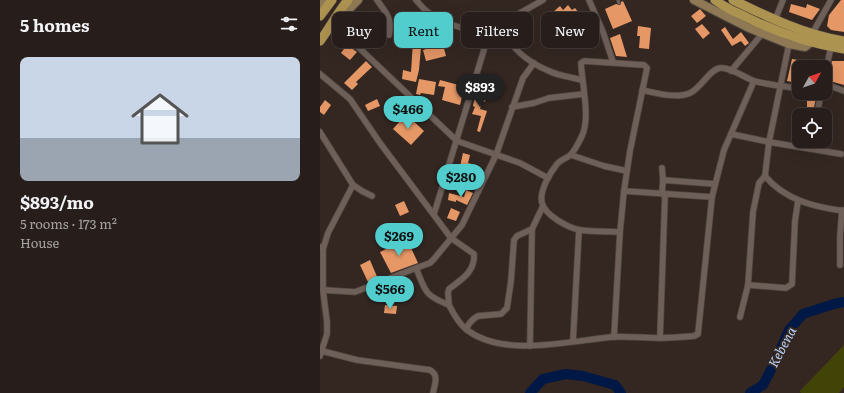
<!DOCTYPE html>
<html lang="en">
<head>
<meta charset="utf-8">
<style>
	:root { --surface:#271d1a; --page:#332a27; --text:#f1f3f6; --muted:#a4a2a2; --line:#433b39; --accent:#52cdcd }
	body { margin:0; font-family:Literata,serif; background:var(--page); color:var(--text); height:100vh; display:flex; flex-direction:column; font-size:15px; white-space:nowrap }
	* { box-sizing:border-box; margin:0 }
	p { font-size:13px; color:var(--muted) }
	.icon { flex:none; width:22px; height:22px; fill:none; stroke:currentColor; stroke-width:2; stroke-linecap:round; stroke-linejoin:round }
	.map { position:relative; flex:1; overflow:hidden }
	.sheet { display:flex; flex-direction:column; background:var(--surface); width:320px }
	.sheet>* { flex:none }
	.guide { position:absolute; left:12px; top:12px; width:380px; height:36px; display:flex; gap:8px }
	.needle { width:26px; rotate:50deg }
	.buttons { position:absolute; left:472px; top:60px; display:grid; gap:8px }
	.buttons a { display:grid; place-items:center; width:40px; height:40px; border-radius:8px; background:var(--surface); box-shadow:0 4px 16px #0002,0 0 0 1px var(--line); font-size:20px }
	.price { position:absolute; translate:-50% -34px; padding:0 9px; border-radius:14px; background:var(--accent); color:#111; font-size:13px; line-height:26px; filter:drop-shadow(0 1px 2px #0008) }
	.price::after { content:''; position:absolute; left:50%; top:24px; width:12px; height:9px; margin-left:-6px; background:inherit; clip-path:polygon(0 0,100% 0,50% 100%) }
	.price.selected { background:#222; color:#fff }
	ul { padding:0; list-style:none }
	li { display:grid; align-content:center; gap:8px; height:212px; padding:0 20px }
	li+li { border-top:1px solid var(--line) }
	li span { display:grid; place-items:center; height:124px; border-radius:8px; color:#555 }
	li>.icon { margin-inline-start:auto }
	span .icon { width:72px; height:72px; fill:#fffc; stroke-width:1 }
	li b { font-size:17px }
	h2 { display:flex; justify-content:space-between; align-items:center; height:48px; padding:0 20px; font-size:17px }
	.tag { padding:0 14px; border-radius:8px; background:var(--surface); box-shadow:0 4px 16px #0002,0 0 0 1px var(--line); font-size:14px; line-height:36px }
	.tag.selected { background:var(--accent); color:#111 }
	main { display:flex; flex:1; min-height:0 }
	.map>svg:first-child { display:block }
	.green { fill:#414406 }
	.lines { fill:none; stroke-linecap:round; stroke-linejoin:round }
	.river { stroke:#001845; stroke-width:10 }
	.building { fill:#e59766 }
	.lane-casing { stroke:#504641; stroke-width:4 }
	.street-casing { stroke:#504641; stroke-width:7 }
	.secondary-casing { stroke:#504641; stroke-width:10 }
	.primary-casing { stroke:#504641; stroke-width:10 }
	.lane { stroke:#6e5f59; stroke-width:2.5 }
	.street { stroke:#6e5f59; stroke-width:5.5 }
	.secondary { stroke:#8e7954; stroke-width:8 }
	.primary { stroke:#ad9350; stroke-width:9 }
	.labels { text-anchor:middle; stroke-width:4; stroke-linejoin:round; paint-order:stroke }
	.water-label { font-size:13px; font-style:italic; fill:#bdd7fb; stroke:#342722 }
</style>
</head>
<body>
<main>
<section class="sheet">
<h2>5 homes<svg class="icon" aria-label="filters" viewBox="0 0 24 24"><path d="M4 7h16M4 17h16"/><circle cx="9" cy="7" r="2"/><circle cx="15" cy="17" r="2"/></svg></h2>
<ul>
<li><span style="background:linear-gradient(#c9d6e8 65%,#9aa5b1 0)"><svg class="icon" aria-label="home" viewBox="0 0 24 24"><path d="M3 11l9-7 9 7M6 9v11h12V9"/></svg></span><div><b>$893/mo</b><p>5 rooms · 173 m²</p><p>House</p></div></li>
</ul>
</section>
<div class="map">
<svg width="524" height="393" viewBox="0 0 524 393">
	<rect width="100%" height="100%" fill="#342722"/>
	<polygon class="green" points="524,345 524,387 519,393 481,393 480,391"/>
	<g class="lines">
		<g class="river">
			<polyline points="210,393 223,379 246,374 263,376 295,385 301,393"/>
			<polyline points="430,393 443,385 454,364 469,330 483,314 514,304 524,302"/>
		</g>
	</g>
	<g class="building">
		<polygon points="521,0 524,0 524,32 511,30 507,26 509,15"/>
		<polygon points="303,1 312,21 293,29 285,9 296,4 300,5 301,2"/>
		<polygon points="471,4 486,8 487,4 500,9 492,20 469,12"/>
		<polygon points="248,5 252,10 255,8 266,22 257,28 248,17 247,18 245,16 239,21 232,13 240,6 243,10"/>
		<polygon points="380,9 386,16 377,23 371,16"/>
		<polygon points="382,24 390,33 383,39 375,29"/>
		<polygon points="318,26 331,28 329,49 319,48 320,36 317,36"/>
		<polygon points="405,27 413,39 421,32 429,43 425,46 421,41 412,46 401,30"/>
		<polygon points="36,28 47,39 42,45 30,34"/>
		<polygon points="89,33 102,36 99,70 96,82 82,79 83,70 91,72 93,41 87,39"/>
		<polygon points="300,34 307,57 296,56 290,38"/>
		<polygon points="149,35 161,37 159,44 148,42"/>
		<polygon points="122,41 126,56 106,61 103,50 116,46 116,43"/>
		<polygon points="27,45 37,52 30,60 21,53"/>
		<polygon points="472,59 503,64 502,67 479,67 479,83 467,81"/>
		<polygon points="46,61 52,67 36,82 38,84 32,90 24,83"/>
		<polygon points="512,61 524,61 524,85 506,80 509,75"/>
		<polygon points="99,79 116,82 114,95 101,93 100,95 96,94"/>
		<polygon points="120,80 146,87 144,93 143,93 140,105 122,100 125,87 118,86"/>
		<polygon points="156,90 167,94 165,102 162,101 160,109 167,111 160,132 157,131 161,116 152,114 155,107 153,106"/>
		<polygon points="486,94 494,96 496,98 493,112 487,111 487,101 484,100"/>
		<polygon points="57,99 60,106 48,111 45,105"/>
		<polygon points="5,100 11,105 4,115 0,112 0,107"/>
		<polygon points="86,114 104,131 91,145 73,129"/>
		<polygon points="143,153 150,155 148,163 152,164 149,175 160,178 158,182 146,179 146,177 140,176 141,172 139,171"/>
		<polygon points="146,190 153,193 147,205 136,200 136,202 128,200 129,193 144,197"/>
		<polygon points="84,201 89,212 80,216 75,205"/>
		<polygon points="131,208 140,212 136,221 127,218"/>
		<polygon points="87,239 98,263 71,273 60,252"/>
		<polygon points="50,260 58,279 48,282 40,265"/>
		<polygon points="65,305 77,306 76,314 64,313"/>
	</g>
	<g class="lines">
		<g class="lane-casing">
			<polyline id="lane" points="298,0 299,3"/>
		</g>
		<g class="street-casing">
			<g id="street">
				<path d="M57,0C67,14 72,18 69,35"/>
				<polyline points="96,0 104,9 118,20 145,29 170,30 223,0"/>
				<polyline points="269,0 283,32 293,62"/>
				<polyline points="455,20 463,0"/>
				<path d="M180,23C188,46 207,62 229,71C239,76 251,77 262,80"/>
				<polyline points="14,24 137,141 200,163 228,178"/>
				<polyline points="492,34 511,0"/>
				<path d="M214,63L203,78L176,155L142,225L114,259L110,263L96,268C106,292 104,295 129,305C133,313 139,324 147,330C184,358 249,341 292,337C307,336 323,338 338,338C350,338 362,337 374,336L378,334L392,197L404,150L434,81"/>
				<polyline points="411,71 442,34"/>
				<path d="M0,74L30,99L60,143L131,238L154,254C155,272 142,279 129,289L128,293L129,305"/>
				<polyline points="505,74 511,47"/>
				<polyline points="505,84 524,91"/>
				<path d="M322,90C335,93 357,99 370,93C380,89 390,69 400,68C411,67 423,77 434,81C448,85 464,86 479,89"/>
				<polyline points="192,107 214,103 229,98 264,94"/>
				<polyline points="497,115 501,93"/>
				<polyline points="0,132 33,185 42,191 52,196"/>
				<polyline points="411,134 449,142 521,154"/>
				<polyline points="491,148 493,141"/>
				<polyline points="251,155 284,166 307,171"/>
				<polyline points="342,168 343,180"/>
				<path d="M445,176C465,200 494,207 524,211"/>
				<polyline points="304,191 392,197"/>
				<polyline points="342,194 343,180 395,184"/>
				<polyline points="114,214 170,30"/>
				<polyline points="0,247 3,249 3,290 7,322 7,334 0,356"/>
				<polyline points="3,249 8,233 33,185"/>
				<polyline points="520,265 520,236 522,210"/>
				<polyline points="428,285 466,288 472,284 475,221 478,201"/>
				<polyline points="3,290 35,292 96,268"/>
				<polyline points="420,317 428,285 433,212 439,183 445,176 449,142 469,44"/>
				<path d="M146,329C149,323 152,319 158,316L181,314L187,308L191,281L194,240L197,236L212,229"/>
				<path d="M294,337L300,232L304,191L310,151L327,68L324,65L264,61L261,63C262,82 269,113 264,130C263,135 254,153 249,156C245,159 240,160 237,164C230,173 219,191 222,203C225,215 248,228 260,230C273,232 287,231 300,232"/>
				<polyline points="340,338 345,195"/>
				<polyline points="253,341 259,230"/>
				<polyline points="210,346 212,229 223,206"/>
				<path d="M2,351L37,360L110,370C119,375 115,384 113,393"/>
			</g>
		</g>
		<g class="secondary-casing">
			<g id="secondary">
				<polyline points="374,0 429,28 469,44 485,47 490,43 491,37"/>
				<polyline points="0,5 3,0"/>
				<polyline points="13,26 38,0"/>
			</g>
		</g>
		<g class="primary-casing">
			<g id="primary">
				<path d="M395,0C403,6 412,11 422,15C455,32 488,43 524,49"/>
				<path d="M413,0C448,17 485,35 524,41"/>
				<polyline points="0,16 12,0"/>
				<path d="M0,41C10,28 17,13 28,0"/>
			</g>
		</g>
		<use href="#lane" class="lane"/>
		<use href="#street" class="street"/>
		<use href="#secondary" class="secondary"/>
		<use href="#primary" class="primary"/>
	</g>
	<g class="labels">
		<g class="water-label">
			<text transform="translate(462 347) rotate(-62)" y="5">Kebena</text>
		</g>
	</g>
</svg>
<div class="buttons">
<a><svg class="needle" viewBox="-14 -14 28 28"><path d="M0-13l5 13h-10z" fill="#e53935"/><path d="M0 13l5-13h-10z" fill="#a4a2a2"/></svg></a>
<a><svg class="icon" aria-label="locate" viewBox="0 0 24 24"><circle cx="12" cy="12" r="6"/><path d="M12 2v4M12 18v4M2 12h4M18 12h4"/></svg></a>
</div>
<b class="price selected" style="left:160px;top:108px">$893</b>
<b class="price" style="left:88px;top:130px">$466</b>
<b class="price" style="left:141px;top:198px">$280</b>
<b class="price" style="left:79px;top:257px">$269</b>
<b class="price" style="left:70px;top:310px">$566</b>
<div class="guide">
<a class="tag">Buy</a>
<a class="tag selected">Rent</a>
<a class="tag">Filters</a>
<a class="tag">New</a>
</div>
</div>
</main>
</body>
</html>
